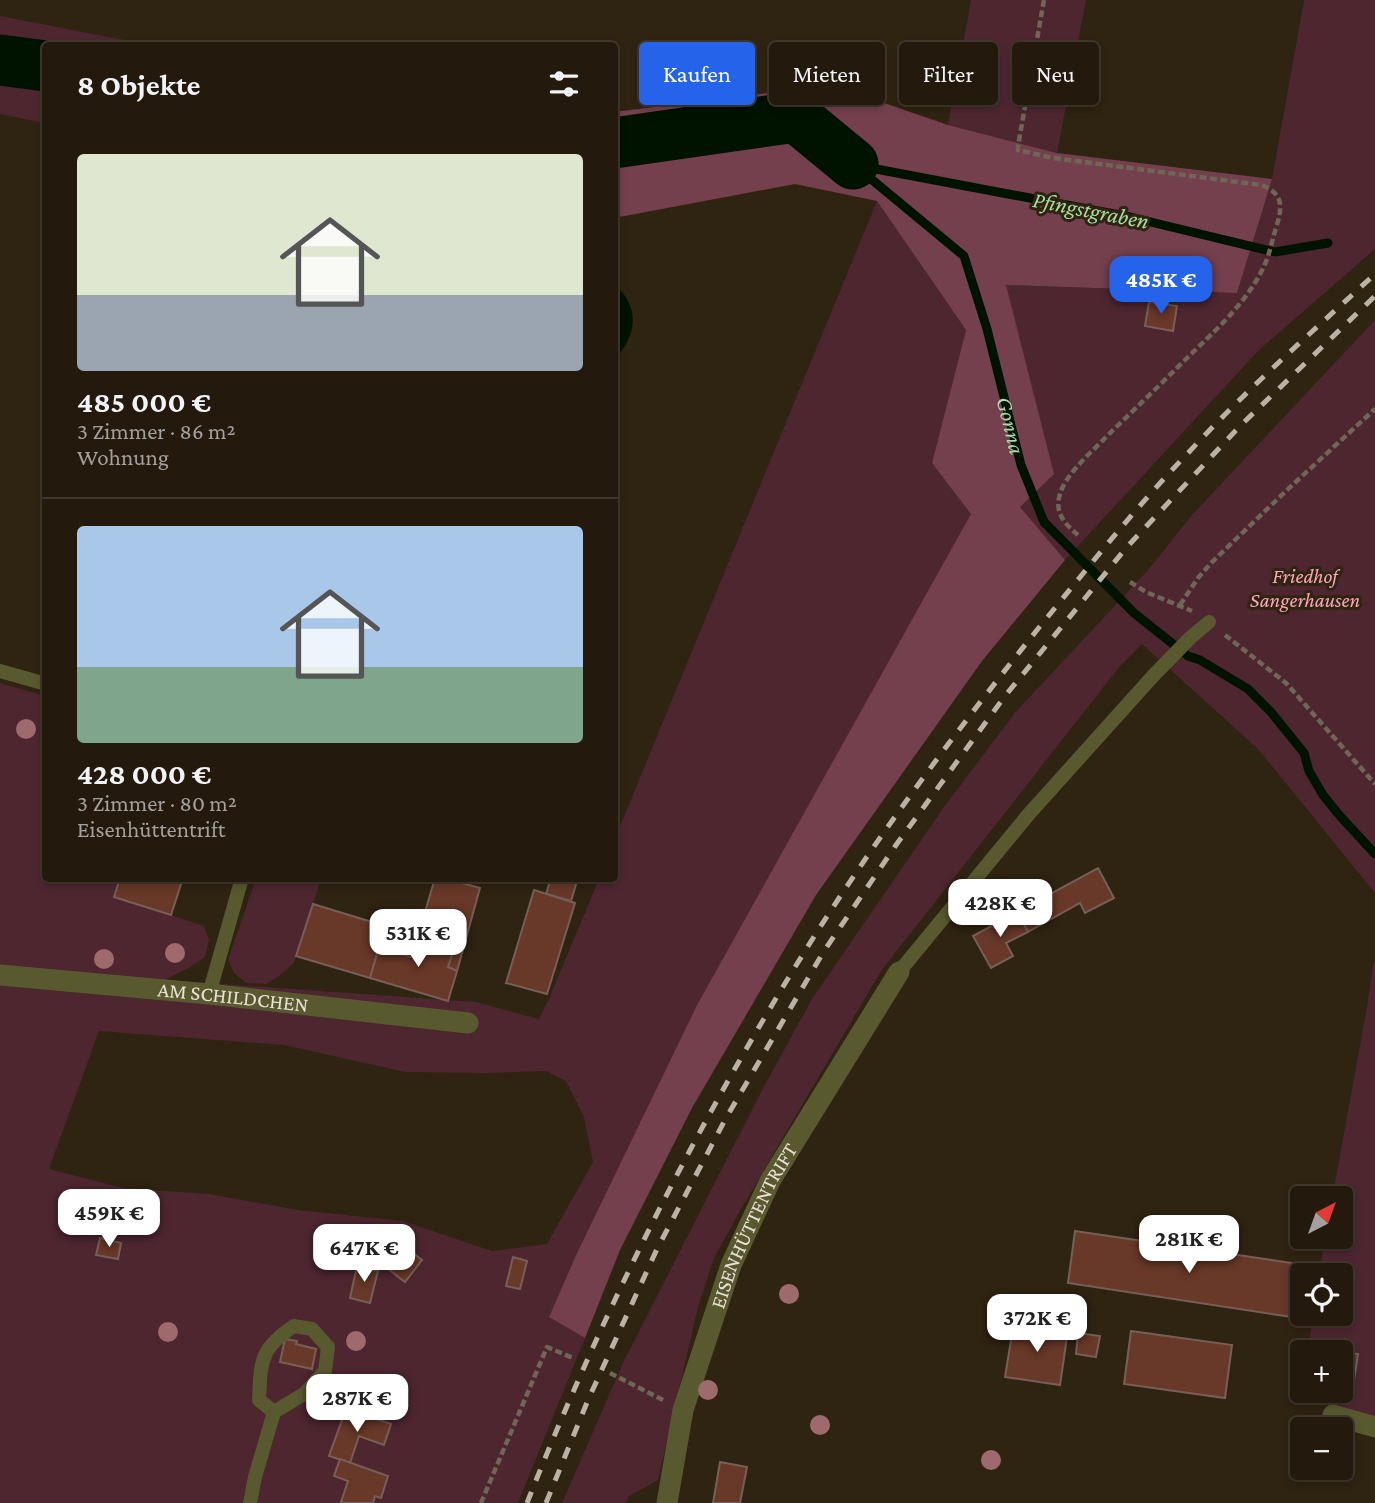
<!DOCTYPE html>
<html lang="de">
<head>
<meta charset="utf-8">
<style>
	:root { --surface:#231a0d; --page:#2f271b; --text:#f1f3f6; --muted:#a3a19d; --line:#40382e; --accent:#2563eb }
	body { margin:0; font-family:"Crimson Pro",serif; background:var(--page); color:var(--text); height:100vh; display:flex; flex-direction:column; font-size:26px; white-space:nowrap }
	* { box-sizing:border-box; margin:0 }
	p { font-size:23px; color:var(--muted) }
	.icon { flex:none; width:38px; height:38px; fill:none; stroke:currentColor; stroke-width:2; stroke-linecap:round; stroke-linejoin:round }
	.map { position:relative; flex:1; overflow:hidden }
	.panel { position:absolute; left:42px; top:42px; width:576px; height:840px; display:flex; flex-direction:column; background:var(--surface); border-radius:7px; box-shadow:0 4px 10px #0003,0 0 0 2px var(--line) }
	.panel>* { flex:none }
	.top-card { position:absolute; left:639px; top:42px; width:630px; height:63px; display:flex; gap:14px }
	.needle { width:46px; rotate:41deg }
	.fabs { position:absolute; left:1290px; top:1186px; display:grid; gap:14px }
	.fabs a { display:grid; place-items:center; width:63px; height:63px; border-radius:7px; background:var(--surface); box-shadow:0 4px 10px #0003,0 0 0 2px var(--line); font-size:35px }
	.price { position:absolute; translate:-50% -60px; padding:0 16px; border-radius:14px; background:#fff; color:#222; font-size:23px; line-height:46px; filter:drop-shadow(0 2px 4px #0008) }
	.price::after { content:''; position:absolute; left:50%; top:42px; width:21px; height:16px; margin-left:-10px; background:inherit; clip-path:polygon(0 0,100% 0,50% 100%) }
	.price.on { background:var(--accent); color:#fff }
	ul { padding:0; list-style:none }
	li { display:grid; align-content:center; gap:14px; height:371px; padding:0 35px }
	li+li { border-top:2px solid var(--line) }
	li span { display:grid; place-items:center; height:217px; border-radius:7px; color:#555 }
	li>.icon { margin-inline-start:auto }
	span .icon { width:126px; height:126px; fill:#fffc; stroke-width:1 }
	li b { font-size:30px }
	h2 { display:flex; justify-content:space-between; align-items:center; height:84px; padding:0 35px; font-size:30px }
	.pill { padding:0 24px; border-radius:7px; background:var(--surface); box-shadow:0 4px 10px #0003,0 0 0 2px var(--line); font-size:24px; line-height:63px }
	.pill.on { background:var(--accent); color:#fff }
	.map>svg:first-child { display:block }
	.green { fill:#4d2630; fill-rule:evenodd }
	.forest { fill:#74404d }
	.water { fill:#001200 }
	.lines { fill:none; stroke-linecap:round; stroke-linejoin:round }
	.stream { stroke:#001200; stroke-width:9 }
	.river { stroke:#001200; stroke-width:51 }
	.building { fill:#683828; stroke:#775f57; stroke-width:2 }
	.path { stroke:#706656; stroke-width:4.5; stroke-dasharray:7 3.5; stroke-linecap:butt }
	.lane { stroke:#595930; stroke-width:14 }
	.street { stroke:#595930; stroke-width:21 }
	.rail { stroke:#bbb2a6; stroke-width:5; stroke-dasharray:12 12; stroke-linecap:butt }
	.tree { fill:#9f6a6d }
	.labels { text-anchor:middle; stroke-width:6; stroke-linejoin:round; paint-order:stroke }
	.park-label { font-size:21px; font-style:italic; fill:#faa5b8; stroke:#2f2311 }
	.street-label { font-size:21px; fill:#e9e1d6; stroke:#2f2311 }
	.water-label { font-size:23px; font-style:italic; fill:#a4dea0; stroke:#2f2311 }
</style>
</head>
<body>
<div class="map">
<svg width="1375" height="1503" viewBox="0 0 1375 1503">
	<rect width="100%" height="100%" fill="#2f2311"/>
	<g class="green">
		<polygon points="971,0 1086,0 1057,153 948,125"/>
		<polygon points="1304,0 1375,0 1375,249 1259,350 1065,560 1020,507 1006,285 1237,293 1272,179"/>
		<polygon points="0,16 150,45 46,46 45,123 0,114"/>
		<path d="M877,201L966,330L932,463L972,514L697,1005L577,1253L549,1317L585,1338L518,1503H0V683L45,696L46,878L120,879L115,897L204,926L209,940L205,957L187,969L164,980L476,1002L539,1019L548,1001L599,879L614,878V841ZM99,1031L284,1045L405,1072L486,1073L546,1071L566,1081L584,1117L593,1162L547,1244L492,1251L403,1221L298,1210L209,1194L123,1188L49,1169Z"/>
		<polygon points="1375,320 1375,893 1258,749 1142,644 1120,666 881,971 741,1209 714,1258 698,1307 658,1480 629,1496 626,1503 562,1503 623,1363 761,1092 812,999 944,807 1014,714 1149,569 1192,515"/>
		<polygon points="256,879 321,879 294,963 279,976 266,984 246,983 234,973 228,959"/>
		<polygon points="1375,961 1375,1416 1340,1407 1329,1391 1340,1391 1340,1353 1308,1353 1313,1314 1340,1314 1340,1276 1319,1276 1325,1237 1340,1237 1340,1199 1332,1199 1367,1007 1373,965"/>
	</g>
	<polygon class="forest" points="832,85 948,125 1057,153 1272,179 1237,293 1006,285 1054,474 1020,507 1065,560 982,661 816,895 692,1108 620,1250 585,1338 549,1317 577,1253 697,1005 971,514 932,463 966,330 877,201 795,184 614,218 614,112"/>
	<path class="water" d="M614,284C641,307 637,336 614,360Z"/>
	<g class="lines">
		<g class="stream">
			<path id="s1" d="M853,164L964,256L987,329L1021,465L1044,522L1134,613L1188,656L1200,660L1248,689L1271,712L1304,753L1309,771L1323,795L1340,816L1375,854"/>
			<polyline points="855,165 1130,217 1275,252 1328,243"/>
		</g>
		<g class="river">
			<polyline points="0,60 46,66"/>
			<polyline points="614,143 796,117 853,164"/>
		</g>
	</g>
	<g class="building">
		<polygon points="1149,302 1177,306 1173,331 1145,326"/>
		<polygon points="1098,868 1114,898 1085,913 1080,903 1028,932 1017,912"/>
		<polygon points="120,878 183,878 171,915 114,897"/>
		<polygon points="435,878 443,878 480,888 457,971 448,967 454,948 418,936"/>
		<polygon points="551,878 578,878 571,901 546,894"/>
		<polygon points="534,890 575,903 547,994 506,983"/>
		<polygon points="313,904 385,926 370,978 296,956"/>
		<polygon points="1017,912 1028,932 1006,943 1013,956 991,968 973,936"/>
		<polygon points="418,936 454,948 448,967 457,971 448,1001 370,978 379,947 411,957"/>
		<polygon points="1075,1231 1319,1267 1317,1276 1302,1276 1302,1314 1311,1314 1311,1320 1068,1283"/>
		<polygon points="100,1238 121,1243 118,1259 96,1255"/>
		<polygon points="400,1243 422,1260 405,1282 383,1265"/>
		<polygon points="513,1257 527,1261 520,1289 506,1286"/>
		<polygon points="357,1266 378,1271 370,1303 350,1298"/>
		<polygon points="1014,1322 1068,1330 1060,1385 1005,1377"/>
		<polygon points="1131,1331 1232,1345 1225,1398 1124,1384"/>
		<polygon points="1078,1333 1100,1336 1096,1357 1076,1354"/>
		<polygon points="285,1339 297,1341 296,1344 316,1349 312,1369 280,1362"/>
		<polygon points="1339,1351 1358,1354 1353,1387 1340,1385 1340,1353 1338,1353"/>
		<polygon points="346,1409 391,1424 384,1445 359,1436 350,1463 329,1456"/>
		<polygon points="340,1459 388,1476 381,1498 375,1496 373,1503 345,1503 341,1502 348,1481 334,1476"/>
		<polygon points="720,1462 747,1467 740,1503 713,1503"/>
	</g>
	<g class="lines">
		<g class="path">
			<path d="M1044,0L1018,146V150L1053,158L1261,185C1285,194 1282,208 1276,228C1272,240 1270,253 1265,264C1249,300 1218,328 1190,355C1164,381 1137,407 1110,433C1094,450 1066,473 1060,494C1054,513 1065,524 1078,535"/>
			<polyline points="1130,582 1146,592 1192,611"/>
			<polyline points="1180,605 1198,578 1210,564 1287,490 1375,409"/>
			<polyline points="1225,635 1286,683 1375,784"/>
			<polyline points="610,1373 663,1400"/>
			<polyline points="481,1503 547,1347 573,1358"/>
		</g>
		<g class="lane">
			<polyline points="0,671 46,684"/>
			<polyline points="899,972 1028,815 1153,676 1190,638 1209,622"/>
			<polyline points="209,994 242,878"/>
			<path d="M250,1503L255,1477L274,1412L304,1394L325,1371L328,1347L312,1329L294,1326C259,1349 261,1362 259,1400L274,1412"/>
		</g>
		<g class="street">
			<path id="s2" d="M0,975L209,994L468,1023"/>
			<polyline points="1333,1415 1375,1427"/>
			<path id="s3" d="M667,1503L683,1410L731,1265L770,1181L899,972"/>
		</g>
		<g class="rail">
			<path d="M527,1503C604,1308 699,1120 810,943C878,835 957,730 1037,630C1086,570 1135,508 1189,452C1247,389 1312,332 1375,274"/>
			<polyline points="546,1503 588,1400 657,1249 726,1118 824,951 896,845 1005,696 1126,548 1240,426 1375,296"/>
		</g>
	</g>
	<g class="tree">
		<circle cx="26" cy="729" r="10"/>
		<circle cx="175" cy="953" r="10"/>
		<circle cx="104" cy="959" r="10"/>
		<circle cx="789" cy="1294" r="10"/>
		<circle cx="168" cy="1332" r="10"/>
		<circle cx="356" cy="1341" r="10"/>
		<circle cx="708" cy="1390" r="10"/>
		<circle cx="820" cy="1425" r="10"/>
		<circle cx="991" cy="1460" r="10"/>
	</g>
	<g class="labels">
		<g class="park-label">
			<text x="1305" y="583">Friedhof<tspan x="1305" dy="24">Sangerhausen</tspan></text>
		</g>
		<g class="street-label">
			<text dy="7" stroke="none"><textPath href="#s2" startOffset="234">AM SCHILDCHEN</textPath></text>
			<text dy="7" stroke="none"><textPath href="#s3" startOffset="292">EISENHÜTTENTRIFT</textPath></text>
		</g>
		<g class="water-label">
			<text transform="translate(1091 210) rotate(11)" y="8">Pfingstgraben</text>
			<text dy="8" stroke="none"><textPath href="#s1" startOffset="320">Gonna</textPath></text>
		</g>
	</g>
</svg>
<div class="fabs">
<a><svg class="needle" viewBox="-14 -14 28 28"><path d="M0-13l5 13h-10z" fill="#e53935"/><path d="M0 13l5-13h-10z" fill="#a3a19d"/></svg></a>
<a><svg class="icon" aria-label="locate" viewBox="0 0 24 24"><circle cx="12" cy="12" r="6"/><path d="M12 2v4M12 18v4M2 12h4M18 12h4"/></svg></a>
<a>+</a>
<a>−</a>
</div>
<b class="price on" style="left:1161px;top:316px">485K €</b>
<b class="price" style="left:1000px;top:939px">428K €</b>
<b class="price" style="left:418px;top:969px">531K €</b>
<b class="price" style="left:109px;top:1249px">459K €</b>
<b class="price" style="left:1189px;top:1275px">281K €</b>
<b class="price" style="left:364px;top:1284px">647K €</b>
<b class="price" style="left:1037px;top:1354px">372K €</b>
<b class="price" style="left:357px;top:1434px">287K €</b>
<div class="top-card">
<a class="pill on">Kaufen</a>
<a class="pill">Mieten</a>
<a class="pill">Filter</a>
<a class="pill">Neu</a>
</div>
<section class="panel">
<h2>8 Objekte<svg class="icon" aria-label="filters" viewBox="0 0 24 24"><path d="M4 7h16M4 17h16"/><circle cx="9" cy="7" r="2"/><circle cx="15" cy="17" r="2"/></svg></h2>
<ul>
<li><span style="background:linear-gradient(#dfe7d0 65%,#9aa5b1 0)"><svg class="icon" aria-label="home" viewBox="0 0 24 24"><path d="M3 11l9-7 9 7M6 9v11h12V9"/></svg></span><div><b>485 000 €</b><p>3 Zimmer · 86 m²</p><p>Wohnung</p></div></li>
<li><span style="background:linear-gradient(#a9c7e8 65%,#7fa58c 0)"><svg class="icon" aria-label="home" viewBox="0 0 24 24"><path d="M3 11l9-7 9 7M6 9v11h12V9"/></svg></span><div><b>428 000 €</b><p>3 Zimmer · 80 m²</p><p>Eisenhüttentrift</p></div></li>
</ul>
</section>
</div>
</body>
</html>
